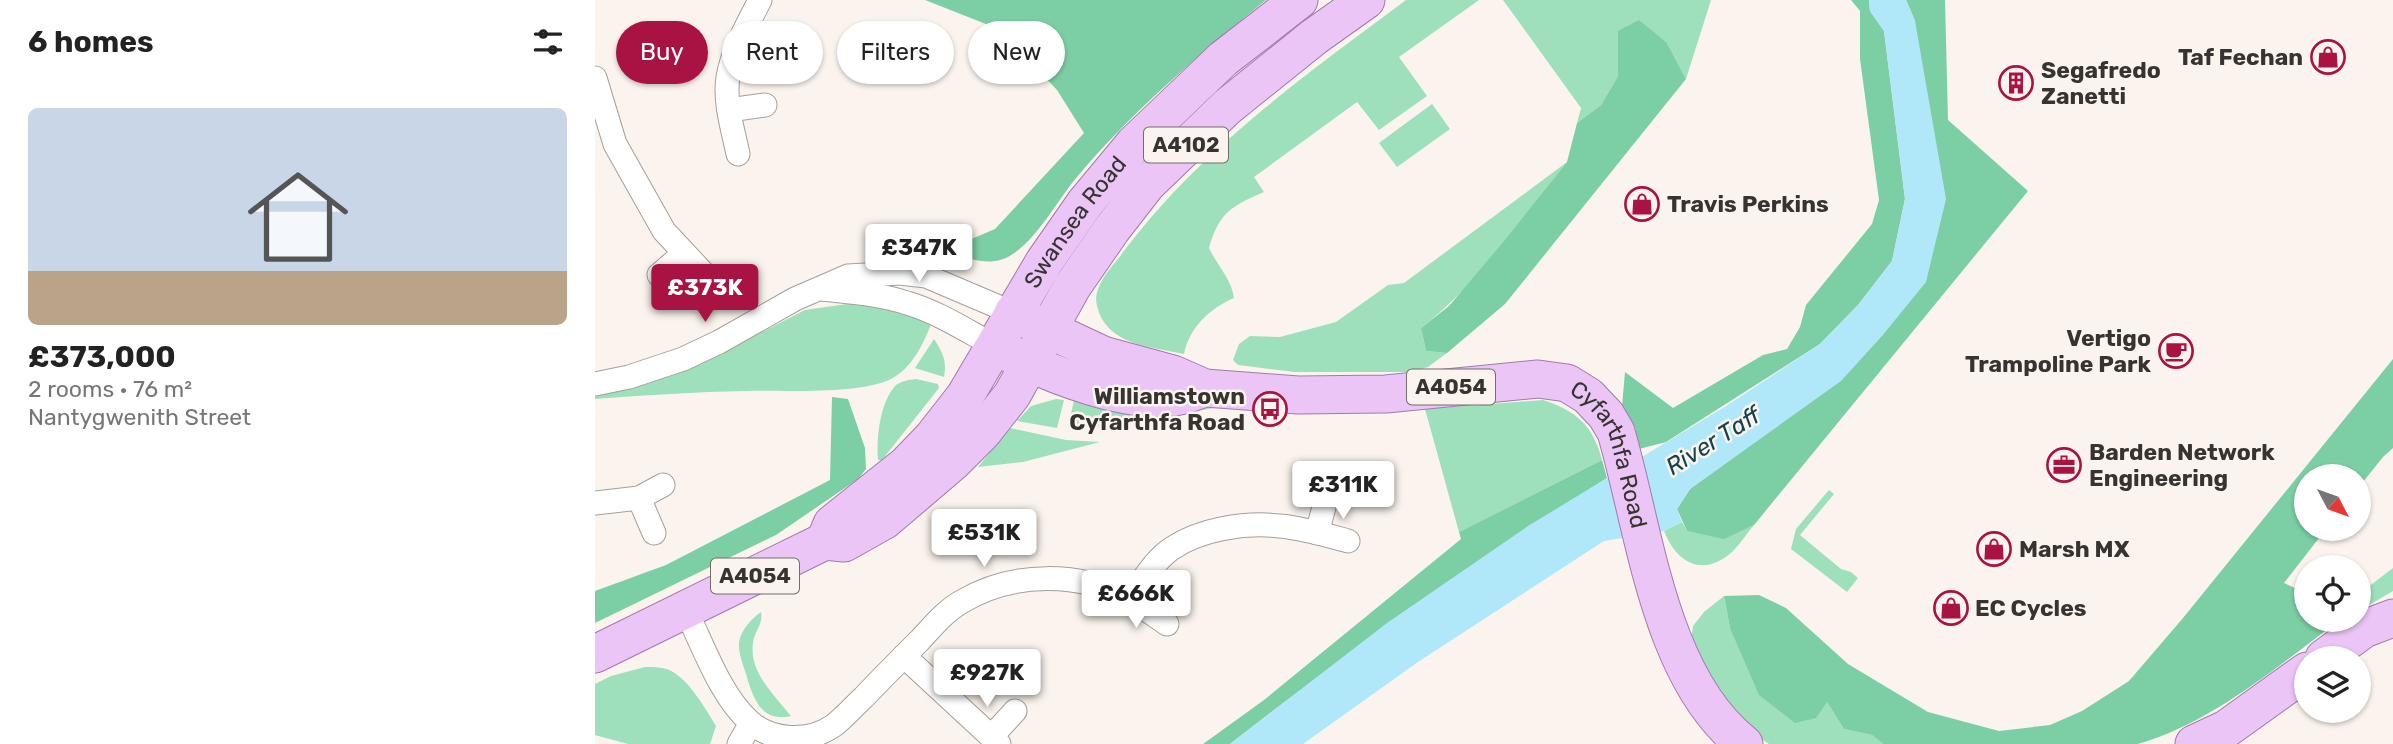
<!DOCTYPE html>
<html lang="en">
<head>
<meta charset="utf-8">
<style>
	:root { --surface:#fff; --page:#f6f6f6; --text:#222; --muted:#767676; --line:#e0e0e0; --accent:#a91344 }
	body { margin:0; font-family:Rubik,sans-serif; background:var(--page); color:var(--text); height:100vh; display:flex; flex-direction:column; font-size:26px; white-space:nowrap }
	* { box-sizing:border-box; margin:0 }
	p { font-size:23px; color:var(--muted) }
	.icon { flex:none; width:38px; height:38px; fill:none; stroke:currentColor; stroke-width:2; stroke-linecap:round; stroke-linejoin:round }
	.map { position:relative; flex:1; overflow:hidden }
	.sheet { display:flex; flex-direction:column; background:var(--surface); width:595px }
	.sheet>* { flex:none }
	.top-card { position:absolute; left:21px; top:21px; width:665px; height:63px; display:flex; gap:14px }
	.needle { width:46px; rotate:131deg }
	.fabs { position:absolute; left:1699px; top:464px; display:grid; gap:14px }
	.fabs a { display:grid; place-items:center; width:77px; height:77px; border-radius:50%; background:var(--surface); box-shadow:0 2px 5px #0004; font-size:35px }
	.price { position:absolute; translate:-50% -60px; padding:0 16px; border-radius:7px; background:#fff; color:#222; font-size:23px; line-height:46px; filter:drop-shadow(0 2px 4px #0008) }
	.price::after { content:''; position:absolute; left:50%; top:42px; width:21px; height:16px; margin-left:-10px; background:inherit; clip-path:polygon(0 0,100% 0,50% 100%) }
	.price.on { background:var(--accent); color:#fff }
	ul { padding:0; list-style:none }
	li { display:grid; align-content:center; gap:14px; height:371px; padding:0 28px }
	li+li { border-top:2px solid var(--line) }
	li span { display:grid; place-items:center; height:217px; border-radius:10px; color:#555 }
	li>.icon { margin-inline-start:auto }
	span .icon { width:126px; height:126px; fill:#fffc; stroke-width:1 }
	li b { font-size:30px }
	h2 { display:flex; justify-content:space-between; align-items:center; height:84px; padding:0 28px; font-size:30px }
	.chip { padding:0 24px; border-radius:32px; background:var(--surface); box-shadow:0 2px 5px #0004; font-size:24px; line-height:63px }
	.chip.on { background:var(--accent); color:#fff }
	main { display:flex; flex:1; min-height:0 }
	.map>svg:first-child { display:block }
	.green { fill:#9de0bb }
	.forest { fill:#7ccfa4 }
	.water { fill:#b0e8fa }
	.lines { fill:none; stroke-linecap:round; stroke-linejoin:round }
	.street-casing { stroke:#a59f99; stroke-width:25 }
	.primary-casing { stroke:#a379ac; stroke-width:39 }
	.street { stroke:#fff; stroke-width:23 }
	.primary { stroke:#ebc5f5; stroke-width:37 }
	.labels { text-anchor:middle; stroke-width:5; stroke-linejoin:round; paint-order:stroke }
	.shield { fill:#fbf4ee; stroke:#716d6a; stroke-width:2 }
	.shield-label { font-size:21px; font-weight:bold; fill:#363331 }
	.poi-label { font-size:23px; font-weight:bold; fill:#363331; stroke:#fbf4ee; text-anchor:start }
	.street-label { font-size:23px; fill:#363331; stroke:#fbf4ee }
	.water-label { font-size:24px; font-style:italic; fill:#14424f; stroke:#fbf4ee }
</style>
</head>
<body>
<main>
<section class="sheet">
<h2>6 homes<svg class="icon" aria-label="filters" viewBox="0 0 24 24"><path d="M4 7h16M4 17h16"/><circle cx="9" cy="7" r="2"/><circle cx="15" cy="17" r="2"/></svg></h2>
<ul>
<li><span style="background:linear-gradient(#c9d6e8 75%,#b9a48a 0)"><svg class="icon" aria-label="home" viewBox="0 0 24 24"><path d="M3 11l9-7 9 7M6 9v11h12V9"/></svg></span><div><b>£373,000</b><p>2 rooms · 76 m²</p><p>Nantygwenith Street</p></div></li>
</ul>
</section>
<div class="map">
<svg width="1798" height="744" viewBox="0 0 1798 744">
	<rect width="100%" height="100%" fill="#fbf4ee"/>
	<g class="green">
		<path d="M811,0H884L804,57L832,96L784,130L762,102L659,177L669,192C637,206 624,212 614,248C622,265 637,280 639,298C615,308 594,328 589,354C556,347 511,345 502,306C497,287 516,268 526,255C603,151 709,76 811,0Z"/>
		<polygon points="908,0 1116,0 1091,79 1072,43 1023,31 1023,76 1006,105 982,123 986,108"/>
		<polygon points="837,104 855,129 802,167 784,143"/>
		<path d="M972,162C927,219 884,283 826,328L831,351L852,353L833,367L817,372H700L643,365L638,360L644,344L655,336L685,337L741,322L793,285L809,283Z"/>
		<path d="M259,303L310,312L336,324C328,345 317,368 296,379C264,395 188,390 151,391C101,392 50,395 0,399V396L35,388L99,367L210,310Z"/>
		<path d="M339,339C348,353 352,361 349,377L320,368Z"/>
		<path d="M321,379L343,384L344,388L287,460H283C281,438 285,403 300,386C306,381 313,380 321,379Z"/>
		<polygon points="480,396 635,405 518,426 473,427"/>
		<polygon points="461,399 469,400 462,428 422,421 436,406"/>
		<path d="M948,400C981,411 998,425 1007,460L864,532L830,409Z"/>
		<polygon points="415,428 471,440 505,442 428,462 383,467"/>
		<polygon points="1234,490 1239,494 1205,535 1246,569 1256,572 1263,578 1252,592 1196,549 1201,529"/>
		<path d="M1087,522L1092,531L1129,538L1159,525C1152,533 1146,543 1138,551C1109,578 1082,564 1069,531Z"/>
		<polygon points="1798,568 1798,591 1764,611 1764,594"/>
		<polygon points="1129,596 1135,628 1232,702 1249,729 1277,735 1288,744 1174,744 1162,736 1134,709 1096,641 1098,626 1109,612"/>
		<path d="M166,612C168,623 162,628 159,638C151,670 178,693 196,716C166,723 158,698 151,674C148,665 143,652 144,642C146,630 156,619 166,612Z"/>
		<path d="M50,667C60,667 70,667 78,672C96,683 110,708 121,726L115,744H33L0,735V684L16,676Z"/>
	</g>
	<g class="forest">
		<path d="M330,0H671C602,56 534,114 477,183C460,205 433,253 405,260C387,265 366,256 348,251L400,229L489,133L462,90L406,30Z"/>
		<polygon points="1256,0 1274,0 1275,11 1289,31 1310,199 1297,261 1263,305 1225,344 1071,442 1044,449 1040,427 1027,406 1030,372 1078,408 1168,355 1192,349 1205,327 1211,305 1277,224 1284,200 1265,59 1265,11"/>
		<polygon points="1311,0 1350,0 1353,120 1433,191 1159,525 1129,539 1092,531 1082,509 1095,489 1161,441 1330,282 1320,21"/>
		<polygon points="1044,20 1072,43 1091,79 910,304 852,353 831,351 826,328 854,306 910,240 972,162 982,123 1006,105 1023,76 1023,31"/>
		<path d="M1798,359V448L1788,457L1764,487V476H1712V528L1731,529L1689,583L1711,593L1712,620H1742L1741,623C1680,668 1618,722 1543,744H1288L1277,735L1249,729L1232,702L1221,718L1200,723L1164,695L1135,628L1129,596L1164,595L1191,608L1253,664L1333,712L1404,731L1455,725L1487,711L1534,681L1588,618Z"/>
		<polygon points="237,397 253,399 270,448 271,469 263,479 181,535 0,623 0,591 71,565 235,480"/>
		<path d="M1007,460L1012,478C880,559 757,649 635,744H608L669,700L866,539L864,532Z"/>
	</g>
	<polygon class="water" points="1274,0 1311,0 1320,21 1351,199 1331,282 1287,336 1246,381 1095,489 1082,509 1087,522 1069,531 1009,541 823,662 708,744 635,744 792,623 933,526 1131,406 1225,344 1263,305 1297,261 1310,199 1289,31 1275,11"/>
	<g class="lines">
		<g class="street-casing">
			<g id="street">
				<polyline points="0,78 20,144 69,231 111,276"/>
				<polyline points="134,110 170,105"/>
				<path d="M143,154C138,130 129,102 133,77C138,49 153,24 165,0"/>
				<polyline points="64,275 88,254"/>
				<path d="M227,289C255,292 285,294 312,303C343,312 372,331 400,346"/>
				<polyline points="0,384 34,377 88,359 124,342 200,299 253,276 305,273 331,276 418,313"/>
				<polyline points="44,498 59,533"/>
				<polyline points="0,503 44,498 68,485"/>
				<polyline points="722,533 732,496"/>
				<polyline points="536,599 572,624"/>
				<path d="M91,611C108,645 125,695 154,721C175,741 213,743 238,726C249,718 259,706 269,697C287,678 306,659 325,640C338,626 351,610 368,601C419,571 485,572 536,599C546,582 559,561 576,549C605,529 650,522 685,526C708,528 731,535 753,541"/>
				<polyline points="309,656 404,744"/>
				<polyline points="396,737 420,711"/>
				<polyline points="144,744 156,723"/>
			</g>
		</g>
		<g class="primary-casing">
			<g id="primary">
				<path id="s1" d="M418,313L508,355L578,374L610,388L703,395L791,394L943,379L972,383L993,396L1011,415L1021,432C1050,531 1064,677 1149,744"/>
				<path d="M414,353C457,375 530,404 579,397C590,396 601,391 610,388"/>
				<path id="s2" d="M230,541L237,524L311,465L338,437L370,396L449,262L490,203L539,144L628,59L704,0"/>
				<polyline points="0,654 230,541 249,543 290,520 358,462 387,433 417,395 477,287 517,229 552,184 632,107 719,37 771,0"/>
				<polyline points="1729,658 1769,629 1798,618"/>
				<polyline points="1599,744 1631,729 1712,671"/>
			</g>
		</g>
		<use href="#street" class="street"/>
		<use href="#primary" class="primary"/>
	</g>
	<defs>
		<g id="shop-ring" transform="scale(1.75)"><circle r="9.5" fill="#fbf4ee" stroke="#a91344" stroke-width="1.5"/><path d="M-5-2.5h2.3a2.7 3.5 0 0 1 5.4 0H5L5.5 6h-11ZM-1.5-2.5h3a1.5 2.3 0 0 0-3 0Z" fill="#a91344"/></g>
		<g id="building-ring" transform="scale(1.75)"><circle r="9.5" fill="#fbf4ee" stroke="#a91344" stroke-width="1.5"/><path d="M-4-6H4V6H1V3H-1V6H-4ZM-2.5-4.3h1.7v1.8h-1.7ZM.8-4.3h1.7v1.8H.8ZM-2.5-1h1.7V.8h-1.7ZM.8-1h1.7V.8H.8Z" fill="#a91344"/></g>
		<g id="cafe-ring" transform="scale(1.75)"><circle r="9.5" fill="#fbf4ee" stroke="#a91344" stroke-width="1.5"/><path d="M-5.5-4.5H6V0H3Q3 3.5 0 3.5H-2.5Q-5.5 3.5-5.5 0ZM3-3.2v2h1.7v-2ZM-6 4.5H4V6H-6Z" fill="#a91344"/></g>
		<g id="bus-ring" transform="scale(1.75)"><circle r="9.5" fill="#fbf4ee" stroke="#a91344" stroke-width="1.5"/><path d="M-5-6H5V4H4V6H2V4H-2V6H-4V4H-5ZM-3.5-4V0h7V-4ZM-3.5 1.2v1.5H-2V1.2ZM2 1.2v1.5H3.5V1.2Z" fill="#a91344"/></g>
		<g id="office-ring" transform="scale(1.75)"><circle r="9.5" fill="#fbf4ee" stroke="#a91344" stroke-width="1.5"/><path d="M-6-3h4V-5.5h4V-3h4V5H-6ZM-1-4.5V-3h2v-1.5ZM-6 0V1H6V0Z" fill="#a91344"/></g>
	</defs>
	<g fill-rule="evenodd">
		<use href="#shop-ring" x="1733" y="57"/>
		<use href="#building-ring" x="1421" y="83"/>
		<use href="#shop-ring" x="1047" y="204"/>
		<use href="#cafe-ring" x="1581" y="351"/>
		<use href="#bus-ring" x="675" y="409"/>
		<use href="#office-ring" x="1469" y="465"/>
		<use href="#shop-ring" x="1399" y="549"/>
		<use href="#shop-ring" x="1356" y="608"/>
	</g>
	<g class="labels">
		<g class="shield">
			<rect x="549" y="127.5" width="84" height="35" rx="5"/>
			<rect x="812" y="369.5" width="88" height="35" rx="5"/>
			<rect x="116" y="558.5" width="88" height="35" rx="5"/>
		</g>
		<g class="shield-label">
			<text x="591" y="152">A4102</text>
			<text x="856" y="394">A4054</text>
			<text x="160" y="583">A4054</text>
		</g>
		<g class="poi-label">
			<text x="1708" y="65" text-anchor="end">Taf Fechan</text>
			<text x="1446" y="78">Segafredo<tspan x="1446" dy="26">Zanetti</tspan></text>
			<text x="1072" y="212">Travis Perkins</text>
			<text x="1556" y="346" text-anchor="end">Vertigo<tspan x="1556" dy="26">Trampoline Park</tspan></text>
			<text x="650" y="404" text-anchor="end">Williamstown<tspan x="650" dy="26">Cyfarthfa Road</tspan></text>
			<text x="1494" y="460">Barden Network<tspan x="1494" dy="26">Engineering</tspan></text>
			<text x="1424" y="557">Marsh MX</text>
			<text x="1380" y="616">EC Cycles</text>
		</g>
		<g class="street-label">
			<text dy="8" stroke="none"><textPath href="#s2" startOffset="410">Swansea Road</textPath></text>
			<text dy="8" stroke="none"><textPath href="#s1" startOffset="658">Cyfarthfa Road</textPath></text>
		</g>
		<g class="water-label">
			<text transform="translate(1118 441) rotate(-32)" y="8">River Taff</text>
		</g>
	</g>
</svg>
<div class="fabs">
<a><svg class="needle" viewBox="-14 -14 28 28"><path d="M0-13l5 13h-10z" fill="#e53935"/><path d="M0 13l5-13h-10z" fill="#767676"/></svg></a>
<a><svg class="icon" aria-label="locate" viewBox="0 0 24 24"><circle cx="12" cy="12" r="6"/><path d="M12 2v4M12 18v4M2 12h4M18 12h4"/></svg></a>
<a><svg class="icon" aria-label="layers" viewBox="0 0 24 24"><path d="M12 4l9 5-9 5-9-5zM3 14l9 5 9-5"/></svg></a>
</div>
<b class="price" style="left:324px;top:284px">£347K</b>
<b class="price on" style="left:110px;top:324px">£373K</b>
<b class="price" style="left:748px;top:521px">£311K</b>
<b class="price" style="left:389px;top:569px">£531K</b>
<b class="price" style="left:541px;top:630px">£666K</b>
<b class="price" style="left:392px;top:709px">£927K</b>
<div class="top-card">
<a class="chip on">Buy</a>
<a class="chip">Rent</a>
<a class="chip">Filters</a>
<a class="chip">New</a>
</div>
</div>
</main>
</body>
</html>
